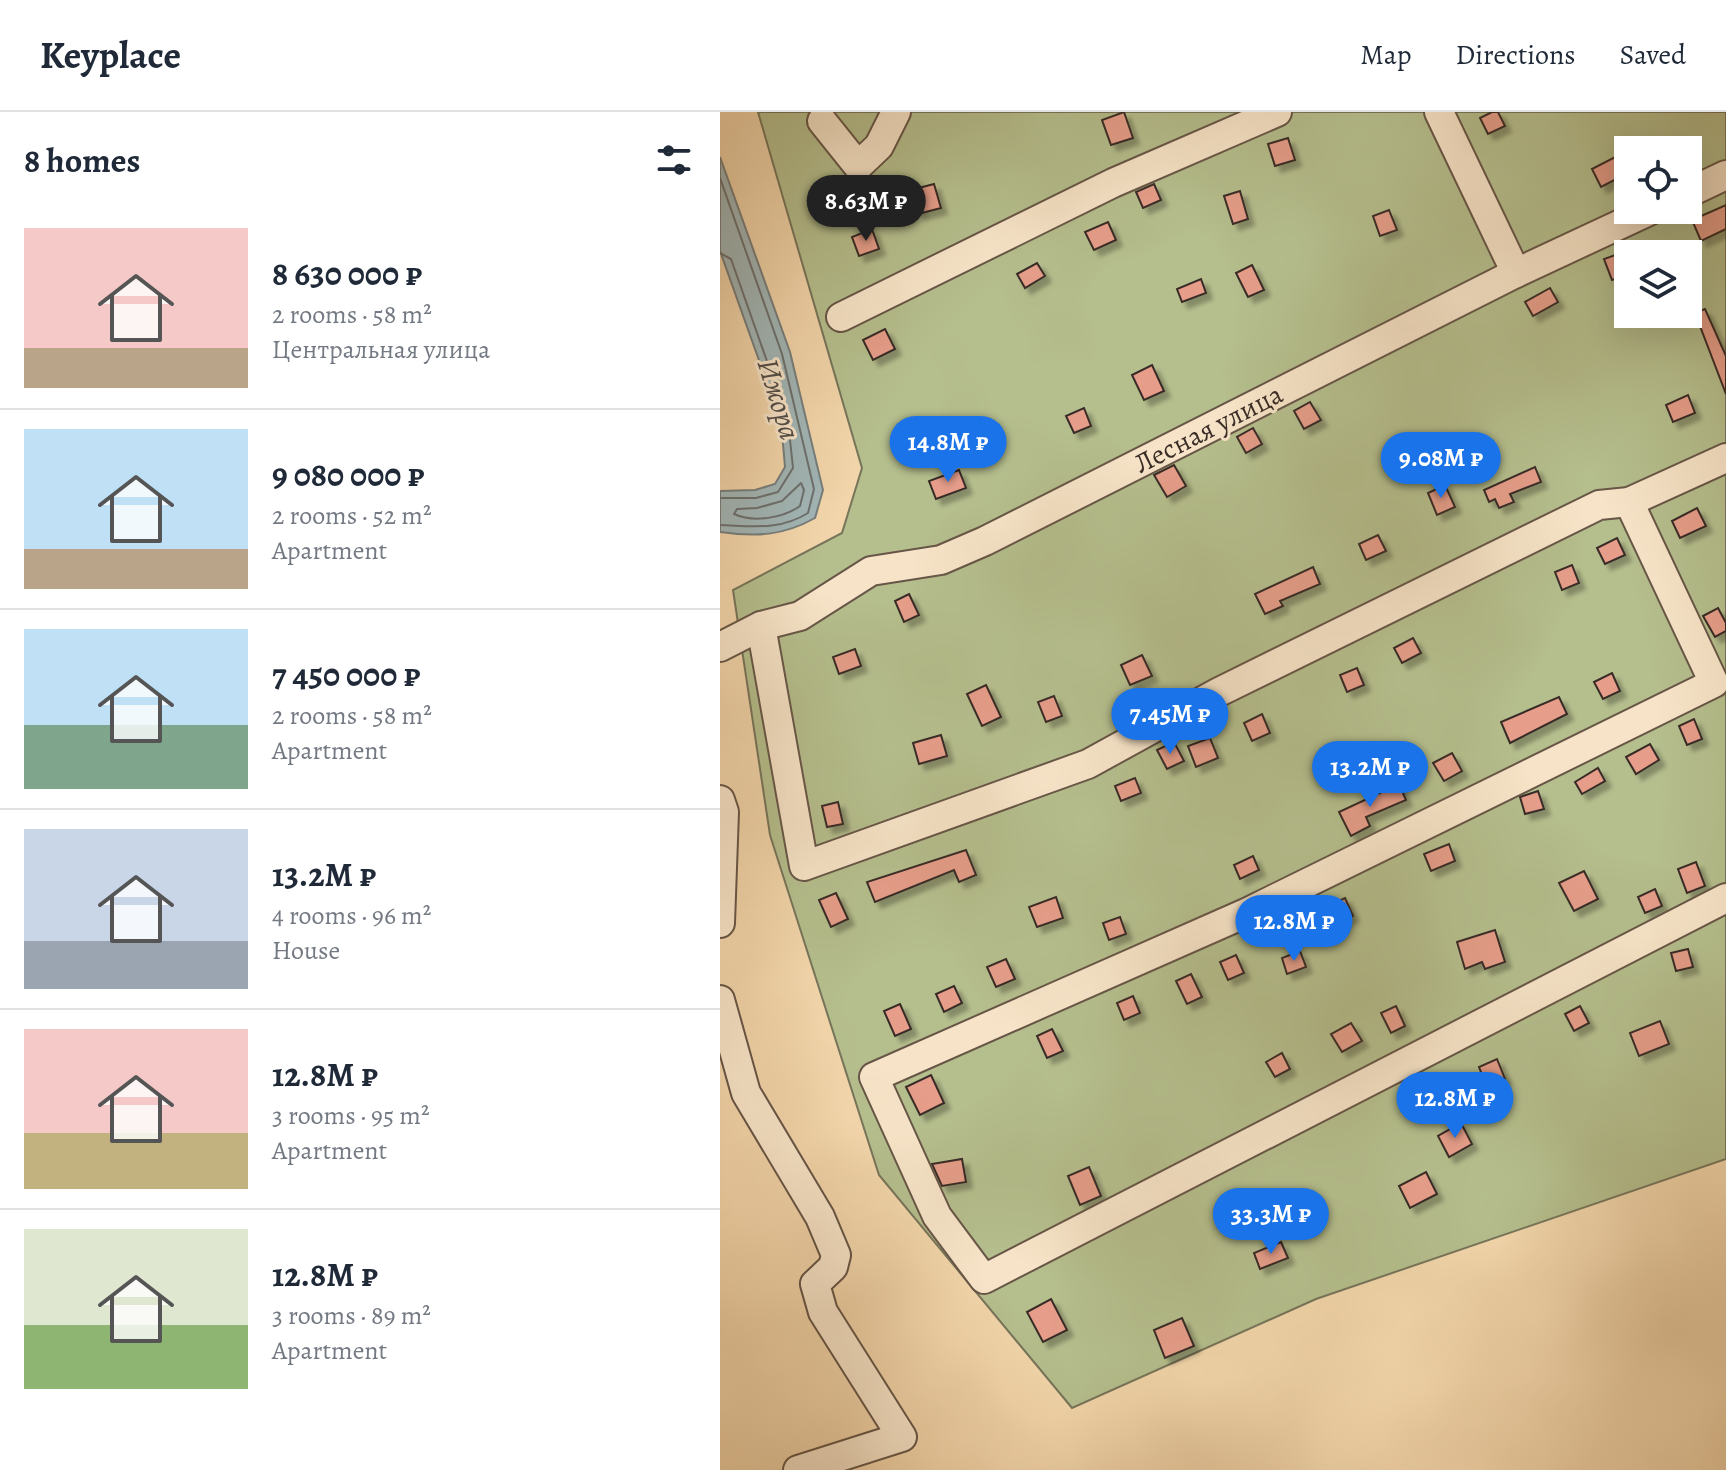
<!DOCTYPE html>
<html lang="en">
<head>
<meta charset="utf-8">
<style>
	:root { --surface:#fff; --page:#f2f2f3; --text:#1f2937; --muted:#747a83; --line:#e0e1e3; --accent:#1a73e8 }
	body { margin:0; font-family:Alegreya,serif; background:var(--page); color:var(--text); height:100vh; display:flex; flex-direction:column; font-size:30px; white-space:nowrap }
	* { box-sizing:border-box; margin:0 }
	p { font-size:26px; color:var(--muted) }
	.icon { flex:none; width:44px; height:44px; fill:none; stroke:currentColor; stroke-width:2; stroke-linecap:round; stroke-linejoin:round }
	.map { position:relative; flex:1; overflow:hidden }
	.details { display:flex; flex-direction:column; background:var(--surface); width:720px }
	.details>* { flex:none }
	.tools { position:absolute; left:894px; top:24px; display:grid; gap:16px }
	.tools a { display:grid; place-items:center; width:88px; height:88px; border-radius:0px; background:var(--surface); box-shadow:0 8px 32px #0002; font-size:40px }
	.price { position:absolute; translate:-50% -68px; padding:0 18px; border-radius:28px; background:var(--accent); color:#fff; font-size:26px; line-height:52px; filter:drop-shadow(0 2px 4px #0008) }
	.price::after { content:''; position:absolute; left:50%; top:48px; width:24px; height:18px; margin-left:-12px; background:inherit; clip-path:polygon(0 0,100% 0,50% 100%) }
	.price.current { background:#222; color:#fff }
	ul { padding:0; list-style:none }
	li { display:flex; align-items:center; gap:24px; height:200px; padding:0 24px }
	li+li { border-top:2px solid var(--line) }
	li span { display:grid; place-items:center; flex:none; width:224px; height:160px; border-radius:0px; color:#555 }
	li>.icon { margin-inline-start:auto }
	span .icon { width:96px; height:96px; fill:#fffc; stroke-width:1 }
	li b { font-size:34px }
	h2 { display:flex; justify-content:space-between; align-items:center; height:96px; padding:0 24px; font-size:34px }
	header { display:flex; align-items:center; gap:48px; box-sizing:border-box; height:112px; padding:0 40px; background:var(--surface); border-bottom:2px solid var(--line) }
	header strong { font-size:38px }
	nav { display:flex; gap:44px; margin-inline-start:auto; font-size:28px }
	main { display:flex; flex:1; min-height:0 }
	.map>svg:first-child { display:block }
	.green { fill:#b5be8d; stroke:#77755a; stroke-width:2; fill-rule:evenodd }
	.water { fill:#a1b5b5; stroke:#777e7c; stroke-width:2 }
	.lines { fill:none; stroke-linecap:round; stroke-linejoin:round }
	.shore { stroke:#6d706e; stroke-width:2 }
	.building { fill:#e69e8a; stroke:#392c26; stroke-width:2; filter:url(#shadow) }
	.minor-casing { stroke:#675647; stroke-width:32 }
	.minor { stroke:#f7e4c8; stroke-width:28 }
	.labels { text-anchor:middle; stroke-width:6; stroke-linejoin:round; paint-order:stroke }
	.street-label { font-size:28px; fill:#392c26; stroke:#f7e4c8 }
	.water-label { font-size:30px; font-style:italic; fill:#534e4a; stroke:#f7e4c8 }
</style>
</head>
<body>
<header>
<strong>Keyplace</strong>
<nav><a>Map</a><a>Directions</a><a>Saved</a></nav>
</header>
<main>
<section class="details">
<h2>8 homes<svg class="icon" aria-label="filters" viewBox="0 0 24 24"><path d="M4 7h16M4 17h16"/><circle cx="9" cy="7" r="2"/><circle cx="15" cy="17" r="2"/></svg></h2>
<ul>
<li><span style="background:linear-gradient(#f6c9c9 75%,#b9a48a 0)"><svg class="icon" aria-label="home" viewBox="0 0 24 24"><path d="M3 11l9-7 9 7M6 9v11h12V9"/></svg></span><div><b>8 630 000 ₽</b><p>2 rooms · 58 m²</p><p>Центральная улица</p></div></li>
<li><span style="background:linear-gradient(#bfe0f5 75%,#b9a48a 0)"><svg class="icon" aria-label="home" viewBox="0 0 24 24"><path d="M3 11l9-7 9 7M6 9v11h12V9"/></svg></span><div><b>9 080 000 ₽</b><p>2 rooms · 52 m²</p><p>Apartment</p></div></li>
<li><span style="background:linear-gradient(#bfe0f5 60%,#7fa58c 0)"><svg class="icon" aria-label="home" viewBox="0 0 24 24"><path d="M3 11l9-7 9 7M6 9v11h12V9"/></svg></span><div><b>7 450 000 ₽</b><p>2 rooms · 58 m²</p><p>Apartment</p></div></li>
<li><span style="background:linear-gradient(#c9d6e8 70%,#9aa5b1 0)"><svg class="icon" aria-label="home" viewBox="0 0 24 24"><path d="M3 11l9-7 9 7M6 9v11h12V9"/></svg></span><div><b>13.2M ₽</b><p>4 rooms · 96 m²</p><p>House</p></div></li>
<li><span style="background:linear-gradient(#f6c9c9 65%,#c2b280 0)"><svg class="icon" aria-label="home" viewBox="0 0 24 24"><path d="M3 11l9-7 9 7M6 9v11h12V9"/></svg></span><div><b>12.8M ₽</b><p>3 rooms · 95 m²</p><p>Apartment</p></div></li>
<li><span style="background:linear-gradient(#dfe7d0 60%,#8fb573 0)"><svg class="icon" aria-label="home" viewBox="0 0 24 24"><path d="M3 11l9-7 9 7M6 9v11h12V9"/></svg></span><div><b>12.8M ₽</b><p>3 rooms · 89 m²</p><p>Apartment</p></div></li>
</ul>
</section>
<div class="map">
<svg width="1006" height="1358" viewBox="0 0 1006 1358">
	<defs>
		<filter id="shadow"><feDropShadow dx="6" dy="6" stdDeviation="2" flood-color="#0004"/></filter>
	</defs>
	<rect width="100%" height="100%" fill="#f2d5aa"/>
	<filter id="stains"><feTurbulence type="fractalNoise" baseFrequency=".0025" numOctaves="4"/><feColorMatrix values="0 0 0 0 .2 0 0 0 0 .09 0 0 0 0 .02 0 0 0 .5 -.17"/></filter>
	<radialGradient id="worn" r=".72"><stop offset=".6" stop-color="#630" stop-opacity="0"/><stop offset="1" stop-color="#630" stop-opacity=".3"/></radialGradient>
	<path class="green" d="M38,0H1006V1047L596,1187L352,1296L159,1063L50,723L13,478L122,421L142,356ZM908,38H968V98H908ZM908,142H968V202H908Z"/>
	<path class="water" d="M0,45L70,240L103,378L95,406C63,424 36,425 0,420V379L35,378L55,372L65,355L61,310L0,139Z"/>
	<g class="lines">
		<g class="shore">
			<path d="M0,66L62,242L94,377L88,401C59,419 32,414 0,413"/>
			<polyline points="0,141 11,147 68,309 73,356 58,380 36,386 0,386"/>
			<path d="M81,371L84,378L80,394C63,406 34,411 14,402L17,397L37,396L62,389Z"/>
		</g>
	</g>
	<g class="building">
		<polygon points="404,0 413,26 391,33 382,8"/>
		<polygon points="772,0 778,0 785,14 768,22 760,6"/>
		<polygon points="568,26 575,48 555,54 548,32"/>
		<polygon points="899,43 908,61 881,75 872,57"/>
		<polygon points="214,72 221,96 198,102 191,78"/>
		<polygon points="434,72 441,88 423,96 416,80"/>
		<polygon points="128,79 141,94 127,106 114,91"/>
		<polygon points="520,79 528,107 513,112 504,84"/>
		<polygon points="1006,93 1006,117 981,129 972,108"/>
		<polygon points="669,98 677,118 660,124 653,104"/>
		<polygon points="388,110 396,128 374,138 365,120"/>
		<polygon points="152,117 159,137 139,144 132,125"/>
		<polygon points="901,141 908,162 892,168 884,147"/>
		<polygon points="317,151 325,164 305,176 297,162"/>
		<polygon points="532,153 544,178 528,185 516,161"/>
		<polygon points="481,167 486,181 462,190 457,177"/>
		<polygon points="830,176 838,190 813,204 805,190"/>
		<polygon points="985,197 1006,244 1006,282 975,201"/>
		<polygon points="165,217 175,237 153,248 143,228"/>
		<polygon points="432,253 444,279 424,288 412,263"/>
		<polygon points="968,283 975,301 953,310 946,293"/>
		<polygon points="590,290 601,308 584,317 574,299"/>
		<polygon points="364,296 371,314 354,321 346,304"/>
		<polygon points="533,316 542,332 526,341 517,325"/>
		<polygon points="454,353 466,374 447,385 434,363"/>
		<polygon points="815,355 821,370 790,382 794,390 779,396 775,387 769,390 764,378"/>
		<polygon points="239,358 246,376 216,387 209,369"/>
		<polygon points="725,373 735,395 717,403 708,381"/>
		<polygon points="977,396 986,414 960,426 952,409"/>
		<polygon points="658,423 666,439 646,448 639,432"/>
		<polygon points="897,426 905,443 885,452 877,436"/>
		<polygon points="852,453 859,471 842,478 835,460"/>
		<polygon points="593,455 600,472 560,489 563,494 545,502 535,482"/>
		<polygon points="189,482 199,503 184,510 175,489"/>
		<polygon points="998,496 1006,511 1006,519 995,525 983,504"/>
		<polygon points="693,526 701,541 682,551 674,536"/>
		<polygon points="135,537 141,554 119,562 113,545"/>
		<polygon points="422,543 432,564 410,573 401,553"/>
		<polygon points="637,556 644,573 627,580 620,563"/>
		<polygon points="892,561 900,579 883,587 874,570"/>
		<polygon points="266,573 281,605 262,614 247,582"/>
		<polygon points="334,584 342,604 326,610 318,590"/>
		<polygon points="839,585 847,602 790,631 781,610"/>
		<polygon points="542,602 550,621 532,629 524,611"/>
		<polygon points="974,607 982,627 967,633 959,614"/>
		<polygon points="221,623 227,644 199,652 193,631"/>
		<polygon points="490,626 498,646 476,655 468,634"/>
		<polygon points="454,630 464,649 447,657 437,638"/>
		<polygon points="930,632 939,648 916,662 906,645"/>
		<polygon points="732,641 742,659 724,669 713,651"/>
		<polygon points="878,656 885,669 862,682 855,670"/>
		<polygon points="415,666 421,681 401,689 395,674"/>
		<polygon points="679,672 686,688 646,705 650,714 631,724 619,700"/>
		<polygon points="818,679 824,697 805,702 800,685"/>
		<polygon points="118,690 123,712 107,715 102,694"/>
		<polygon points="729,732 735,749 711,759 704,742"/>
		<polygon points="246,738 256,763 239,770 234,758 155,790 147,770"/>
		<polygon points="533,744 539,758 520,767 514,753"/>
		<polygon points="976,750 985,774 967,781 958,757"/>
		<polygon points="864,759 878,787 854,799 839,771"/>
		<polygon points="935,777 942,794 925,801 918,785"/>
		<polygon points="116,781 128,807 111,815 99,788"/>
		<polygon points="336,785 343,806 317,815 309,795"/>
		<polygon points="625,786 633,804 614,812 606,795"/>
		<polygon points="400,805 406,822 389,828 383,811"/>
		<polygon points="775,818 785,850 765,857 762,850 745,857 737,830"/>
		<polygon points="968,837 973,855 956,859 951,841"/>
		<polygon points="580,839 586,855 567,862 562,846"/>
		<polygon points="516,843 524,861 508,868 500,850"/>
		<polygon points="286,847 295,867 276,875 267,855"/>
		<polygon points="471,862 482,885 467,892 456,869"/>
		<polygon points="234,874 242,891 224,900 216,882"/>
		<polygon points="413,884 420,901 404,908 397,891"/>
		<polygon points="180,892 191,917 175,924 164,899"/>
		<polygon points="676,894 685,914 671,921 661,901"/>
		<polygon points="860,894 869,911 854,919 845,902"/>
		<polygon points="940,909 949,932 919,944 910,921"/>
		<polygon points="631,911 642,929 622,940 611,922"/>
		<polygon points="332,917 343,939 327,946 317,924"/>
		<polygon points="562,941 570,957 555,965 546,950"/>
		<polygon points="777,947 785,967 767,975 759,955"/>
		<polygon points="211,963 224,991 200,1003 186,975"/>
		<polygon points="741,1011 752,1032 729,1045 718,1024"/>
		<polygon points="242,1047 246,1070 222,1074 212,1052"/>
		<polygon points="369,1055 381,1084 360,1093 348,1064"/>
		<polygon points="706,1060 717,1082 690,1096 679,1074"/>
		<polygon points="561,1130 568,1146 540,1157 534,1141"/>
		<polygon points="331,1187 347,1218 323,1230 307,1200"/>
		<polygon points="462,1206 474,1234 445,1246 434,1218"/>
	</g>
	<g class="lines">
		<g class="minor-casing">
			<g id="minor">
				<polyline points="719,0 796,161"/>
				<polyline points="102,9 138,54 159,34 176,0"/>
				<polyline points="968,81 1006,63"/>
				<polyline points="121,205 393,71 557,0"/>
				<polyline points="909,390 994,571 526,801 154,965 217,1104 264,1167 1006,786"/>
				<polyline points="41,514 84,754 368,652 499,580 879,393 909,390 1006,346"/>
				<polyline points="0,535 41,514 80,504 151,459 221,448 265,429 796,161 931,98"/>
				<polyline points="0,688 4,700 0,811"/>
				<polyline points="0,888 26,981 100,1105 116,1143 113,1155 95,1172 103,1200 182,1325 78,1358"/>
			</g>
		</g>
		<use href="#minor" class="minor"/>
	</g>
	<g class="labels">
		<g class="street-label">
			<text transform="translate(488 316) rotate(-27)" y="10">Лесная улица</text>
		</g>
		<g class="water-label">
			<text transform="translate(59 287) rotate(73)" y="10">Ижора</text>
		</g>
	</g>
	<rect width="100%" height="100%" filter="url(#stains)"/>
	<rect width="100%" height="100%" fill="url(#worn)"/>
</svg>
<div class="tools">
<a><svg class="icon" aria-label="locate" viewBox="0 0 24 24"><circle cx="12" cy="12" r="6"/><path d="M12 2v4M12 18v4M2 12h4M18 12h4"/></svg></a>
<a><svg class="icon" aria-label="layers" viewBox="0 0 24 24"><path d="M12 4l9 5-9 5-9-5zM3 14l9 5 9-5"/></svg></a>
</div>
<b class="price current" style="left:146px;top:131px">8.63M ₽</b>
<b class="price" style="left:228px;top:372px">14.8M ₽</b>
<b class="price" style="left:721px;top:388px">9.08M ₽</b>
<b class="price" style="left:450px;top:644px">7.45M ₽</b>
<b class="price" style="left:650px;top:697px">13.2M ₽</b>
<b class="price" style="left:574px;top:851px">12.8M ₽</b>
<b class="price" style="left:735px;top:1028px">12.8M ₽</b>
<b class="price" style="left:551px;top:1144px">33.3M ₽</b>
</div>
</main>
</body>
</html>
